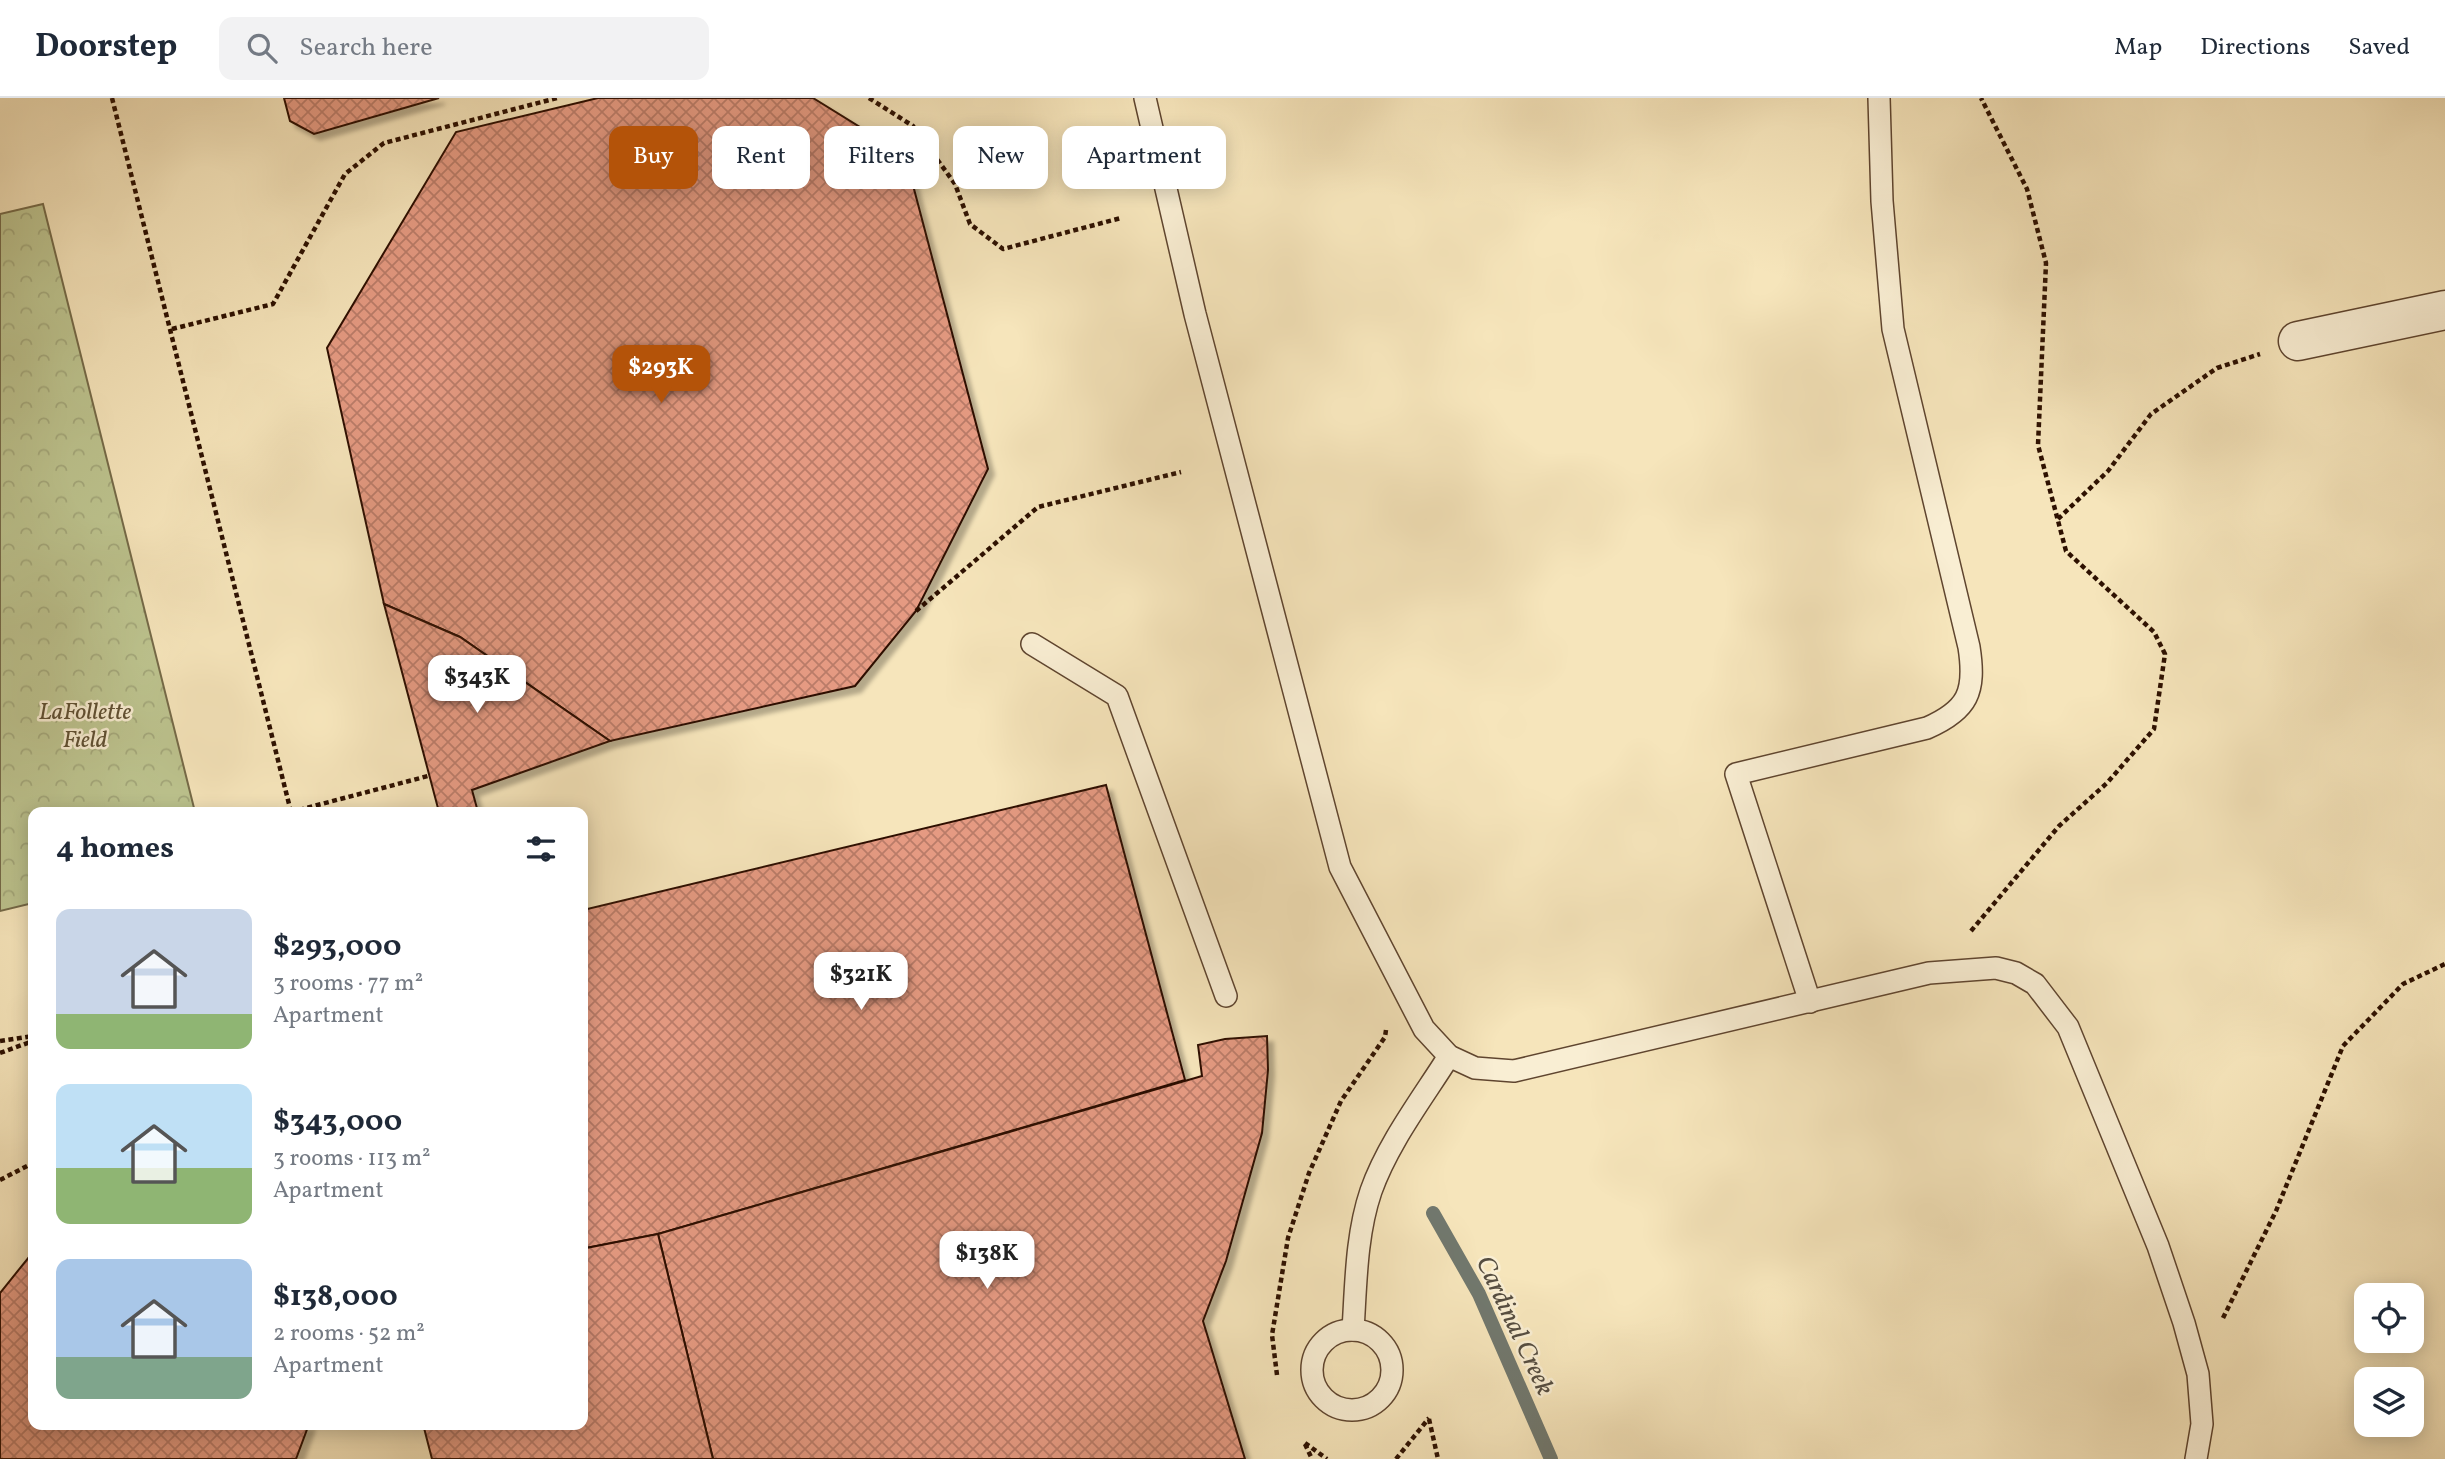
<!DOCTYPE html>
<html lang="en">
<head>
<meta charset="utf-8">
<style>
	:root { --surface:#fff; --page:#f2f2f3; --text:#1f2937; --muted:#747a83; --line:#e0e1e3; --accent:#b45309 }
	body { margin:0; font-family:Vollkorn,serif; background:var(--page); color:var(--text); height:100vh; display:flex; flex-direction:column; font-size:26px; white-space:nowrap }
	* { box-sizing:border-box; margin:0 }
	p { font-size:23px; color:var(--muted) }
	.icon { flex:none; width:38px; height:38px; fill:none; stroke:currentColor; stroke-width:2; stroke-linecap:round; stroke-linejoin:round }
	.map { position:relative; flex:1; overflow:hidden }
	.panel { position:absolute; left:28px; top:709px; width:560px; height:623px; display:flex; flex-direction:column; background:var(--surface); border-radius:14px; box-shadow:0 4px 18px #0003 }
	.panel>* { flex:none }
	.hud { position:absolute; left:609px; top:28px; width:665px; height:63px; display:flex; gap:14px }
	.tools { position:absolute; left:2354px; top:1185px; display:grid; gap:14px }
	.tools a { display:grid; place-items:center; width:70px; height:70px; border-radius:14px; background:var(--surface); box-shadow:0 4px 18px #0003; font-size:35px }
	.price { position:absolute; translate:-50% -60px; padding:0 16px; border-radius:14px; background:#fff; color:#222; font-size:23px; line-height:46px; filter:drop-shadow(0 2px 4px #0008) }
	.price::after { content:''; position:absolute; left:50%; top:42px; width:21px; height:16px; margin-left:-10px; background:inherit; clip-path:polygon(0 0,100% 0,50% 100%) }
	.price.on { background:var(--accent); color:#fff }
	ul { padding:0; list-style:none }
	li { display:flex; align-items:center; gap:21px; height:175px; padding:0 28px }
	li span { display:grid; place-items:center; flex:none; width:196px; height:140px; border-radius:14px; color:#555 }
	li>.icon { margin-inline-start:auto }
	span .icon { width:84px; height:84px; fill:#fffc; stroke-width:1 }
	li b { font-size:30px }
	h2 { display:flex; justify-content:space-between; align-items:center; height:84px; padding:0 28px; font-size:30px }
	.chip { padding:0 24px; border-radius:14px; background:var(--surface); box-shadow:0 4px 18px #0003; font-size:24px; line-height:63px }
	.chip.on { background:var(--accent); color:#fff }
	header { display:flex; align-items:center; gap:42px; box-sizing:border-box; height:98px; padding:0 35px; background:var(--surface); border-bottom:2px solid var(--line) }
	header strong { font-size:33px }
	nav { display:flex; gap:38px; margin-inline-start:auto; font-size:24px }
	.search { width:490px; height:63px; background:var(--page); display:flex; align-items:center; gap:18px; box-sizing:border-box; padding:0 24px; border-radius:14px; color:var(--muted); font-size:26px }
	.map>svg:first-child { display:block }
	.park { fill:url(#park-crowns); stroke:#756a48; stroke-width:2 }
	.lines { fill:none; stroke-linecap:round; stroke-linejoin:round }
	.stream { stroke:#71786e; stroke-width:14 }
	.building { fill:url(#building-cross-hatch); stroke:#2d1000; stroke-width:2; filter:url(#shadow) }
	.service-casing { stroke:#5f452f; stroke-width:24 }
	.minor-casing { stroke:#5f452f; stroke-width:41 }
	.path { stroke:#2d1000; stroke-width:4.5; stroke-dasharray:5 3.5; stroke-linecap:butt }
	.service { stroke:#f9eed3; stroke-width:21 }
	.minor { stroke:#f9eed3; stroke-width:38 }
	.labels { text-anchor:middle; stroke-width:5; stroke-linejoin:round; paint-order:stroke }
	.park-label { font-size:24px; font-style:italic; fill:#5f4f32; stroke:#f9eed3 }
	.water-label { font-size:26px; font-style:italic; fill:#554d40; stroke:#f9eed3 }
</style>
</head>
<body>
<header>
<strong>Doorstep</strong>
<div class="search"><svg class="icon" aria-label="search" viewBox="0 0 24 24"><circle cx="10" cy="10" r="6"/><path d="M15 15l6 6"/></svg>Search here</div>
<nav><a>Map</a><a>Directions</a><a>Saved</a></nav>
</header>
<div class="map">
<svg width="2445" height="1361" viewBox="0 0 2445 1361">
	<defs>
		<pattern id="park-crowns" width="20" height="18" patternUnits="userSpaceOnUse" patternTransform="scale(1.75)"><rect width="20" height="18" fill="#bdc48f"/><path d="M2 6a3 3 0 1 1 6 0M12 15a3 3 0 1 1 6 0" fill="none" stroke="#a3a77a"/></pattern>
		<pattern id="building-cross-hatch" width="8" height="8" patternUnits="userSpaceOnUse" patternTransform="scale(1.75)"><rect width="8" height="8" fill="#e59a82"/><path d="M0 0l8 8M0 8l8-8" fill="none" stroke="#ba7c68"/></pattern>
		<filter id="shadow"><feDropShadow dx="6" dy="6" stdDeviation="2" flood-color="#0004"/></filter>
	</defs>
	<rect width="100%" height="100%" fill="#f6e5bb"/>
	<filter id="stains"><feTurbulence type="fractalNoise" baseFrequency=".00286" numOctaves="4"/><feColorMatrix values="0 0 0 0 .2 0 0 0 0 .09 0 0 0 0 .02 0 0 0 .5 -.17"/></filter>
	<radialGradient id="worn" r=".72"><stop offset=".6" stop-color="#630" stop-opacity="0"/><stop offset="1" stop-color="#630" stop-opacity=".3"/></radialGradient>
	<polygon class="park" points="43,106 195,714 33,714 33,805 0,813 0,116"/>
	<g class="lines">
		<polyline class="stream" points="1433,1115 1479,1196 1551,1361"/>
	</g>
	<g class="building">
		<polygon points="284,0 439,0 314,36 290,23"/>
		<polygon points="598,0 813,0 905,57 988,371 916,513 855,588 610,643 460,539 384,506 327,250 456,34"/>
		<polygon points="384,506 460,539 610,643 472,692 478,714 439,714"/>
		<polygon points="1106,687 1185,982 658,1136 586,1150 583,1136 583,812"/>
		<polygon points="1267,938 1268,972 1262,1035 1226,1163 1203,1223 1245,1361 713,1361 658,1136 1202,978 1198,947 1225,941"/>
		<polygon points="583,1136 586,1150 658,1136 713,1361 432,1361 423,1326 583,1326"/>
		<polygon points="33,1154 33,1326 309,1326 296,1361 0,1361 0,1195"/>
	</g>
	<g class="lines">
		<g class="service-casing">
			<g id="service">
				<polyline points="1145,0 1195,216 1340,769 1424,931 1449,958 1475,970 1514,973 1929,875 1996,870 2016,875 2035,886 2068,929 2158,1148 2184,1225 2198,1276 2202,1326 2196,1361"/>
				<polyline points="1032,546 1117,598 1226,898"/>
				<path d="M1810,904L1736,676L1927,630C1968,612 1976,594 1969,549L1893,231L1882,103L1879,0"/>
				<path d="M1353,1232C1356,1186 1356,1137 1371,1093C1388,1045 1422,1001 1449,958"/>
				<circle cx="1352" cy="1272" r="40"/>
			</g>
		</g>
		<g class="minor-casing">
			<polyline id="minor" points="2298,243 2445,212"/>
		</g>
		<g class="path">
			<polyline points="112,0 291,714"/>
			<polyline points="869,0 913,28 955,86 970,126 1003,151 1121,120"/>
			<polyline points="172,231 273,206 345,76 384,45 557,0"/>
			<polyline points="2058,421 2108,373 2151,316 2217,270 2260,256"/>
			<polyline points="916,513 1038,409 1181,374"/>
			<polyline points="291,714 428,678"/>
			<polyline points="1971,833 2059,728 2107,685 2154,631 2165,556 2154,534 2066,453 2038,347 2046,165 2027,91 1981,0"/>
			<polyline points="0,943 33,938"/>
			<polyline points="0,955 33,943"/>
			<polyline points="0,1082 33,1065"/>
			<polyline points="2223,1220 2276,1113 2343,948 2403,886 2445,866"/>
			<polyline points="1277,1277 1272,1237 1288,1140 1309,1075 1341,1003 1385,939 1386,932"/>
			<polyline points="1429,1321 1438,1361"/>
			<polyline points="1305,1345 1327,1361"/>
			<polyline points="1305,1346 1312,1361"/>
			<polyline points="1396,1361 1429,1320"/>
		</g>
		<use href="#service" class="service"/>
		<use href="#minor" class="minor"/>
	</g>
	<g class="labels">
		<g class="park-label">
			<text x="85" y="621">LaFollette<tspan x="85" dy="28">Field</tspan></text>
		</g>
		<g class="water-label">
			<text transform="translate(1516 1227) rotate(65)" y="9">Cardinal Creek</text>
		</g>
	</g>
	<rect width="100%" height="100%" filter="url(#stains)"/>
	<rect width="100%" height="100%" fill="url(#worn)"/>
</svg>
<div class="tools">
<a><svg class="icon" aria-label="locate" viewBox="0 0 24 24"><circle cx="12" cy="12" r="6"/><path d="M12 2v4M12 18v4M2 12h4M18 12h4"/></svg></a>
<a><svg class="icon" aria-label="layers" viewBox="0 0 24 24"><path d="M12 4l9 5-9 5-9-5zM3 14l9 5 9-5"/></svg></a>
</div>
<b class="price on" style="left:661px;top:307px">$293K</b>
<b class="price" style="left:477px;top:617px">$343K</b>
<b class="price" style="left:861px;top:914px">$321K</b>
<b class="price" style="left:987px;top:1193px">$138K</b>
<div class="hud">
<a class="chip on">Buy</a>
<a class="chip">Rent</a>
<a class="chip">Filters</a>
<a class="chip">New</a>
<a class="chip">Apartment</a>
</div>
<section class="panel">
<h2>4 homes<svg class="icon" aria-label="filters" viewBox="0 0 24 24"><path d="M4 7h16M4 17h16"/><circle cx="9" cy="7" r="2"/><circle cx="15" cy="17" r="2"/></svg></h2>
<ul>
<li><span style="background:linear-gradient(#c9d6e8 75%,#8fb573 0)"><svg class="icon" aria-label="home" viewBox="0 0 24 24"><path d="M3 11l9-7 9 7M6 9v11h12V9"/></svg></span><div><b>$293,000</b><p>3 rooms · 77 m²</p><p>Apartment</p></div></li>
<li><span style="background:linear-gradient(#bfe0f5 60%,#8fb573 0)"><svg class="icon" aria-label="home" viewBox="0 0 24 24"><path d="M3 11l9-7 9 7M6 9v11h12V9"/></svg></span><div><b>$343,000</b><p>3 rooms · 113 m²</p><p>Apartment</p></div></li>
<li><span style="background:linear-gradient(#a9c7e8 70%,#7fa58c 0)"><svg class="icon" aria-label="home" viewBox="0 0 24 24"><path d="M3 11l9-7 9 7M6 9v11h12V9"/></svg></span><div><b>$138,000</b><p>2 rooms · 52 m²</p><p>Apartment</p></div></li>
</ul>
</section>
</div>
</body>
</html>
